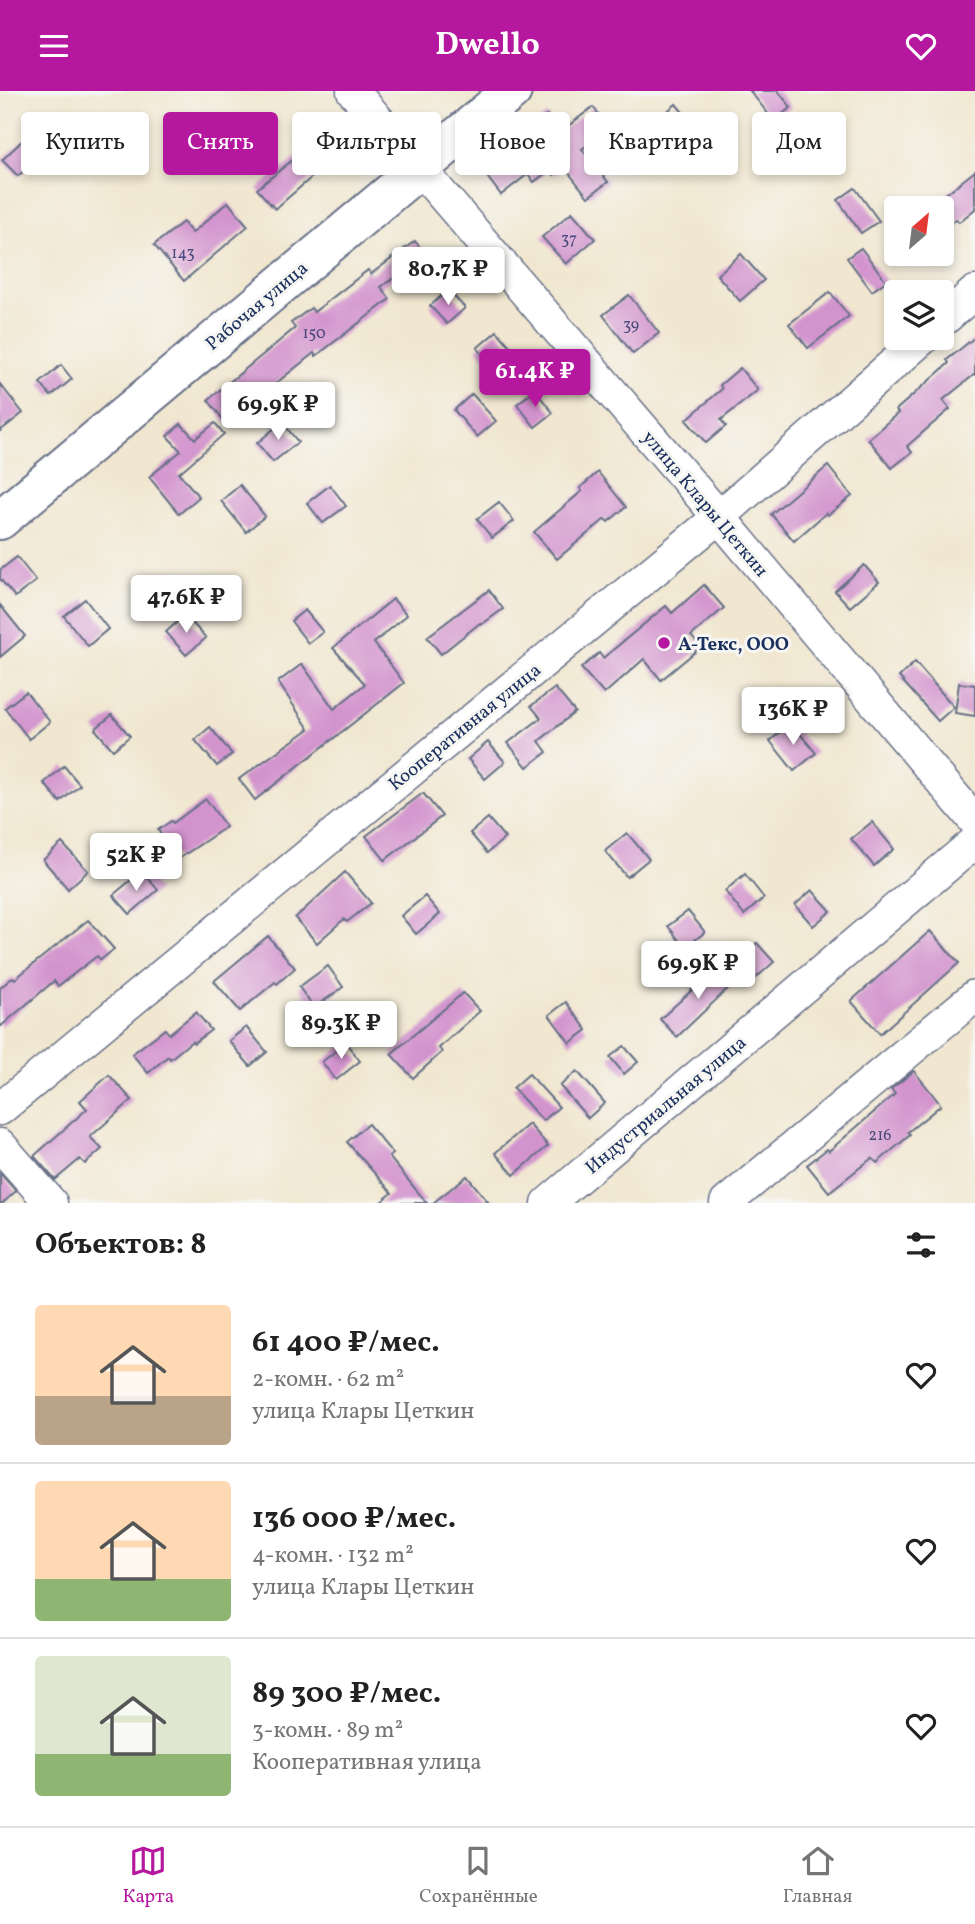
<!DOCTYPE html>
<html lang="ru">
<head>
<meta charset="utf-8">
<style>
	:root { --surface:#fff; --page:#f6f6f6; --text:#222; --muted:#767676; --line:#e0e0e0; --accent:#b5179e }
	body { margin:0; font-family:Vollkorn,serif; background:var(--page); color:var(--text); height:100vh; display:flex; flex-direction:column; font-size:26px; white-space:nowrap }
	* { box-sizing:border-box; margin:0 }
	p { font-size:23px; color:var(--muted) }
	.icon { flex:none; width:38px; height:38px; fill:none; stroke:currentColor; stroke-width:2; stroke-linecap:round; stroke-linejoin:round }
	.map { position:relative; height:1112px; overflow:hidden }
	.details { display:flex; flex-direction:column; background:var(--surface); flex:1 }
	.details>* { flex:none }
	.guide { position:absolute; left:21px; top:21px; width:934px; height:63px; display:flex; gap:14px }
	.needle { width:46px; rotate:28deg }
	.buttons { position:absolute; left:884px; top:105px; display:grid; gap:14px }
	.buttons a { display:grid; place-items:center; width:70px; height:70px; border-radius:7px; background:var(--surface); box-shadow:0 4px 10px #0003; font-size:35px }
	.price { position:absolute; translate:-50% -60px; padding:0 16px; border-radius:7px; background:#fff; color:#222; font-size:23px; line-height:46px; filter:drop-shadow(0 2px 4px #0008) }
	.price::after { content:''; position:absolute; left:50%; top:42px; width:21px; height:16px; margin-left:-10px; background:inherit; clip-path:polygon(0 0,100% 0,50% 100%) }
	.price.selected { background:var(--accent); color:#fff }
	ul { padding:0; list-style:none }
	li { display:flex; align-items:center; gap:21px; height:175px; padding:0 35px }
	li+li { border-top:2px solid var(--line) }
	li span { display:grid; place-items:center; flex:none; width:196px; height:140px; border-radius:7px; color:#555 }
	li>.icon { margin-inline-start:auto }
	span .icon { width:84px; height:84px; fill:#fffc; stroke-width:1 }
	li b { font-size:30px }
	h2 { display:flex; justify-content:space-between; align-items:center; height:84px; padding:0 35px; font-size:30px }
	.chip { padding:0 24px; border-radius:7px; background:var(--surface); box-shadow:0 4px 10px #0003; font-size:24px; line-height:63px }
	.chip.selected { background:var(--accent); color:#fff }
	header { display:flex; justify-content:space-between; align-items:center; height:91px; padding:0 35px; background:var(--accent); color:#fff; font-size:32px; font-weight:700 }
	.menu { display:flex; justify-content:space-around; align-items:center; height:98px; border-top:2px solid var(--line); background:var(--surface); font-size:19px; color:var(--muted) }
	.menu a { display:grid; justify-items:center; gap:4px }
	.menu .selected { color:var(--accent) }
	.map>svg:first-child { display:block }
	.building { fill:#d394ce }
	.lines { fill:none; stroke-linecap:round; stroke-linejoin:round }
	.minor-casing { stroke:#666f86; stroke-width:35 }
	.major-casing { stroke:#666f86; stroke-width:42 }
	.minor { stroke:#fff; stroke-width:32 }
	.major { stroke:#fff; stroke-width:38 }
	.poi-dot { fill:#b5179e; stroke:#f6f6f2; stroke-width:2.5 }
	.labels { text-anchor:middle; stroke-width:6; stroke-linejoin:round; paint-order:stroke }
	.number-label { font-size:16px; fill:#49487a }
	.street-label { font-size:19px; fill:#1b2f5e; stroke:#f6f6f2 }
	.poi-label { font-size:19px; font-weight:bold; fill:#1b2f5e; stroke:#f6f6f2; text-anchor:start }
</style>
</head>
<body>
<header><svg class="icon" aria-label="menu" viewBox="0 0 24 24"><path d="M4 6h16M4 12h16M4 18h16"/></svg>Dwello<svg class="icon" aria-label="heart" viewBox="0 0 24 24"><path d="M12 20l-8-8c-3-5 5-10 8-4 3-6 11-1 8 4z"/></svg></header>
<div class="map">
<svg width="975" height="1112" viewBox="0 0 975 1112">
	<rect width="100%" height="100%" fill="#f6f6f2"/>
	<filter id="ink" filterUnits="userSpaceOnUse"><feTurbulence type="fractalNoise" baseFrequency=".0143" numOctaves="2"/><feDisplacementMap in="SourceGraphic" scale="14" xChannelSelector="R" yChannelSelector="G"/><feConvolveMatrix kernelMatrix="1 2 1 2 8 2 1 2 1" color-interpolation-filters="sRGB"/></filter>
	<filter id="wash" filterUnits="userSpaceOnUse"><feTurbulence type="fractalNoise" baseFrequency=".00686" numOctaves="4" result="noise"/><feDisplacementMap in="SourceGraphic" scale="28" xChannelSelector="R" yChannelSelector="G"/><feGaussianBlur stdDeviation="1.57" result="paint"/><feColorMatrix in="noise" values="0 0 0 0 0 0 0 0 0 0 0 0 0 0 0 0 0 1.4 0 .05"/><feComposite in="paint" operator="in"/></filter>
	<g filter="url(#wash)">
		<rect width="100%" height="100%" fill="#f1e7d0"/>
		<g id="blocks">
			<g class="building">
				<polygon points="750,0 778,0 791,16 774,30"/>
				<polygon points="676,13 696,37 683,48 664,23"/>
				<polygon points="593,16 610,38 582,58 608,91 588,106 564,76 554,84 550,79 534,91 528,83 501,104 485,83 510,64 506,59 519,49 511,39 526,28 532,35 547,24 560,41"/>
				<polygon points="24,48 40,65 18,85 2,69"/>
				<polygon points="318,48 334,67 275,118 257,98"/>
				<polygon points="975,80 975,118 959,131 956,128 942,140 942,106"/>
				<polygon points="855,97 879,130 861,142 838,109"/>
				<polygon points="228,111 248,135 184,190 154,154 183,131 192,142"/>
				<polygon points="572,121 595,148 566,173 542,146"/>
				<polygon points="415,150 426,164 381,196 390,208 316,265 314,262 226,332 208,309 295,237 291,232 311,217 314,221 368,179 371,183"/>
				<polygon points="861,157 886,190 872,200 847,167"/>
				<polygon points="741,163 764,189 740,210 717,184"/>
				<polygon points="448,199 465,217 447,233 430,215"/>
				<polygon points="830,201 849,225 808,257 789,233"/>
				<polygon points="629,204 659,242 633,263 603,224"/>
				<polygon points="497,240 510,255 490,272 477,257"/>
				<polygon points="975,246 975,283 943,309 950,318 907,355 912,361 892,377 868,348 898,322 896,319 949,272 947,269"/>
				<polygon points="61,274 72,288 51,305 40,292"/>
				<polygon points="740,277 758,299 721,329 726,335 706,352 686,329 722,298 720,294"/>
				<polygon points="0,293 23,322 0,340"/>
				<polygon points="535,299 553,322 535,336 517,313"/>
				<polygon points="472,303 496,330 477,346 454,319"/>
				<polygon points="282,331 298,351 273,371 257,352"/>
				<polygon points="215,332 224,343 179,382 199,406 179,423 149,386 181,360 167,345 181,333 195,348"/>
				<polygon points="828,375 852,405 828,424 826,422 794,450 771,423"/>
				<polygon points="598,381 626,416 608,431 605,428 557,468 534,441 582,400 580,397"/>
				<polygon points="240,394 265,425 246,441 221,410"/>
				<polygon points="330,394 346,415 323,432 307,412"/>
				<polygon points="499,411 514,430 492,447 477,428"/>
				<polygon points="17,466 36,490 15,506 0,488 0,479"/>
				<polygon points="864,474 879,491 850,516 835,500"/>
				<polygon points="218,487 235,508 222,517 206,496"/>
				<polygon points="704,494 724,517 691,545 701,556 661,589 644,568 604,603 581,577 599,562 603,567 666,515 672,522"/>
				<polygon points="489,499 503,518 481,534 480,532 441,563 427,546"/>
				<polygon points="85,508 108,538 88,555 64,525"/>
				<polygon points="393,508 407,524 374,552 404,592 255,709 239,688 309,638 278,591 302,573 334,618 365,593 333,557"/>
				<polygon points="0,514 25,545 0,566"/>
				<polygon points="305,519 323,541 308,552 291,530"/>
				<polygon points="185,524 206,547 186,564 166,541"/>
				<polygon points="915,571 954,616 938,630 899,586"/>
				<polygon points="959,592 975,594 975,625 955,622"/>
				<polygon points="555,597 575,621 539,650 547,661 527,676 508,652 541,627 531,615"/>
				<polygon points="26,601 50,631 29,648 5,617"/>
				<polygon points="112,624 130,645 113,659 95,638"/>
				<polygon points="791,632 816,662 794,680 770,650"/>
				<polygon points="210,636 232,663 217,675 195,649"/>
				<polygon points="488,651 505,671 485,688 468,668"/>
				<polygon points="64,675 80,694 60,711 44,692"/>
				<polygon points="423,702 442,725 385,769 366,745"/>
				<polygon points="206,708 226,736 178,768 158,739 171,730 173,732"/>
				<polygon points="488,727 505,747 487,762 470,742"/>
				<polygon points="872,731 894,758 874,775 851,748"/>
				<polygon points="627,742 649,768 627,786 605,760"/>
				<polygon points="62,752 88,780 68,798 43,769"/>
				<polygon points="142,780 158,799 130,823 113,804"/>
				<polygon points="345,781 371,812 347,831 344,828 317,852 295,827"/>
				<polygon points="745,783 764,807 744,824 725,800"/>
				<polygon points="812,799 831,820 813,835 795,814"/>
				<polygon points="425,805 440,823 416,843 401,825"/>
				<polygon points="688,820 705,841 685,857 668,835"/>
				<polygon points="88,829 114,858 101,869 97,865 58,895 54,890 0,936 0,897 13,886 15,888"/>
				<polygon points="930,840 959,872 880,943 851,910"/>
				<polygon points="268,845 295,877 277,893 275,891 240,920 214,890"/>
				<polygon points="757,852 774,871 756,887 739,867"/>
				<polygon points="721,873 736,890 677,946 660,928"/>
				<polygon points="328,875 343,896 314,917 299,896"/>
				<polygon points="463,902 480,920 439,957 442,961 413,987 391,963"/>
				<polygon points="566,911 587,939 570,952 549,924"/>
				<polygon points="196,921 211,939 194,952 192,950 170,968 168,965 148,982 132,963 165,938 169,943"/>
				<polygon points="246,936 267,961 250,975 229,950"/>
				<polygon points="346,952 360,970 336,989 322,971"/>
				<polygon points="624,955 638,971 624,983 610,966"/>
				<polygon points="577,980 605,1012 588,1027 560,995"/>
				<polygon points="914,980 941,1014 908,1041 910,1044 877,1072 872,1067 829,1101 807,1074 827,1058 829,1060 895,1003 891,998"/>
				<polygon points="529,983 559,1016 543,1030 513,997"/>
				<polygon points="109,984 132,1009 90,1046 102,1058 85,1073 80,1068 55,1089 34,1065 87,1018 80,1010"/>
				<polygon points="368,1033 393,1063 389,1066 427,1112 380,1112 392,1102 347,1051"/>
				<polygon points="529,1033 548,1055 514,1084 495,1062"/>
				<polygon points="0,1082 16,1100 3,1112 0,1112"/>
				<polygon points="467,1085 489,1112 433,1112"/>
			</g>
		</g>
	</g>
	<g filter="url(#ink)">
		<use href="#blocks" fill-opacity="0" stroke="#666f86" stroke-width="2"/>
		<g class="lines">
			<g class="minor-casing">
				<g id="minor">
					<polyline points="353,0 719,426 975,730"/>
					<polyline points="942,230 975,201"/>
					<polyline points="0,1018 719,426 923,247"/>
					<polyline points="0,1054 51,1112"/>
					<polyline points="548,1112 975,751"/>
					<polyline points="726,1112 975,905"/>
				</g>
			</g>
			<g class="major-casing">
				<polyline id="major" points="0,429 512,0"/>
			</g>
			<use href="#minor" class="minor"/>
			<use href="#major" class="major"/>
		</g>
	</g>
	<circle class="poi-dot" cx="664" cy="552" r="7"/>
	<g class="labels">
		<g class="number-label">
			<text x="569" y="153">37</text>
			<text x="183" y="167">143</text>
			<text x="631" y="239">39</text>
			<text x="314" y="247">150</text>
			<text x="880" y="1049">216</text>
		</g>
		<g class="street-label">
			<text transform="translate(256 214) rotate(-40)" y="7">Рабочая улица</text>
			<text transform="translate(706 412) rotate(50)" y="7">улица Клары Цеткин</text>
			<text transform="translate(464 635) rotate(-39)" y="7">Кооперативная улица</text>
			<text transform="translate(665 1013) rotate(-40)" y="7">Индустриальная улица</text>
		</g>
		<g class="poi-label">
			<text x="678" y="559">А-Текс, ООО</text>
		</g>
	</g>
</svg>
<div class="buttons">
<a><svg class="needle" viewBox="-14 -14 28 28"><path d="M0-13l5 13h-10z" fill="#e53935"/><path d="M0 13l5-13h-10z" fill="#767676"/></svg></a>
<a><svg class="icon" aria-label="layers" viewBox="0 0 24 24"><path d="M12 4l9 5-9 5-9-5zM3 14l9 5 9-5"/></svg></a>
</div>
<b class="price" style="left:448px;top:216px">80.7K ₽</b>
<b class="price selected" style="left:535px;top:318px">61.4K ₽</b>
<b class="price" style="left:278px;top:351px">69.9K ₽</b>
<b class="price" style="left:186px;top:544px">47.6K ₽</b>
<b class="price" style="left:793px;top:656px">136K ₽</b>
<b class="price" style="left:136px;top:802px">52K ₽</b>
<b class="price" style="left:698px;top:910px">69.9K ₽</b>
<b class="price" style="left:341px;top:970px">89.3K ₽</b>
<div class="guide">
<a class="chip">Купить</a>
<a class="chip selected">Снять</a>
<a class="chip">Фильтры</a>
<a class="chip">Новое</a>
<a class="chip">Квартира</a>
<a class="chip">Дом</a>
</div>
</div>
<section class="details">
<h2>Объектов: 8<svg class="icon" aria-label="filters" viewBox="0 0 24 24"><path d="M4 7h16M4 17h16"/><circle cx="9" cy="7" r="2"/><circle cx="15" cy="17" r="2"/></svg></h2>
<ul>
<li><span style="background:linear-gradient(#ffd9b3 65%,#b9a48a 0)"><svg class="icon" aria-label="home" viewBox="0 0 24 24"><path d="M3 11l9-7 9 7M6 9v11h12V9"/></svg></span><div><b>61 400 ₽/мес.</b><p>2-комн. · 62 m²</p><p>улица Клары Цеткин</p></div><svg class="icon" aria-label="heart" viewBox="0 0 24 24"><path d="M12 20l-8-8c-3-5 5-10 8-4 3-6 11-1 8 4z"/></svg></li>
<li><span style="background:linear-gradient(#ffd9b3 70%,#8fb573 0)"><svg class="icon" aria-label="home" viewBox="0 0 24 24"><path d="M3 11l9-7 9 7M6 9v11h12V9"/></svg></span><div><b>136 000 ₽/мес.</b><p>4-комн. · 132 m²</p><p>улица Клары Цеткин</p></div><svg class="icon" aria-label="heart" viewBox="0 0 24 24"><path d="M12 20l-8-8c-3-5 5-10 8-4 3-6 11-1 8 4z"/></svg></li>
<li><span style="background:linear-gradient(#dfe7d0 70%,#8fb573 0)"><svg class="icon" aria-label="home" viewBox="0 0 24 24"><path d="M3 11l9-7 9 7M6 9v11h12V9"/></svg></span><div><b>89 300 ₽/мес.</b><p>3-комн. · 89 m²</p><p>Кооперативная улица</p></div><svg class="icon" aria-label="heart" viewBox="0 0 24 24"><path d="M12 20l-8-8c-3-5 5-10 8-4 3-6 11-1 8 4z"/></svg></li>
</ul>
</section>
<nav class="menu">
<a class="selected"><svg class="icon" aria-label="map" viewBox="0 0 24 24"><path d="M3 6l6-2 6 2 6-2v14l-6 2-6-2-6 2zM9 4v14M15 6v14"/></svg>Карта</a>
<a><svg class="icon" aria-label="saved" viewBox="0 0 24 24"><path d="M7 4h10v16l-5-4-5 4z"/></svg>Сохранённые</a>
<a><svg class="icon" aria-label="home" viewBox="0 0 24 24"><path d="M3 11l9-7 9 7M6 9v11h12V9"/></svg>Главная</a>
</nav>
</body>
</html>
